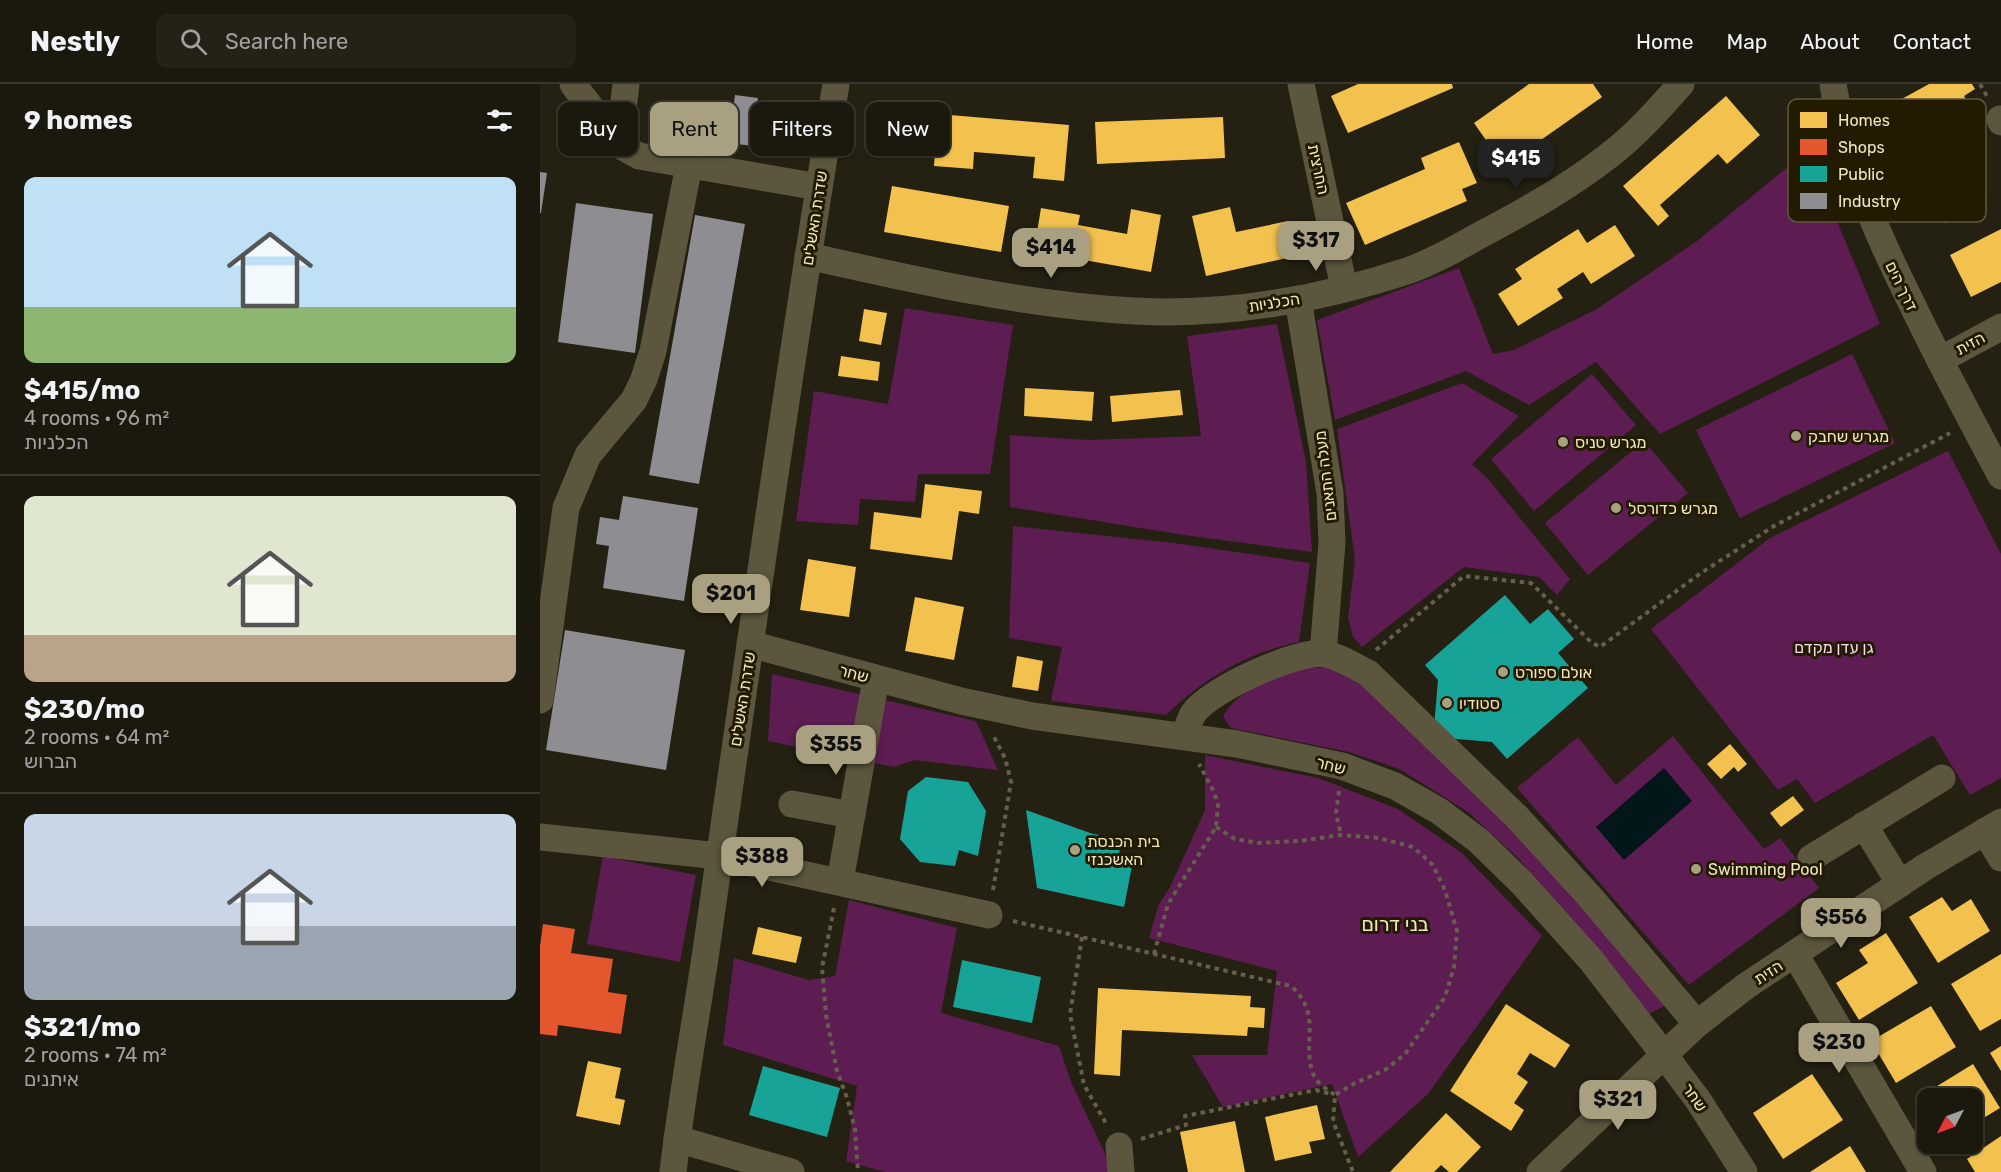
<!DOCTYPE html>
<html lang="en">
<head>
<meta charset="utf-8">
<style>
	:root { --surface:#1b180e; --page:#242117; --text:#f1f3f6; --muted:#a0a09e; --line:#39372e; --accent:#a9a082 }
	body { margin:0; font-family:Rubik,"Noto Sans Hebrew",sans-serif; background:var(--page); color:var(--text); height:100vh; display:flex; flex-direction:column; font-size:22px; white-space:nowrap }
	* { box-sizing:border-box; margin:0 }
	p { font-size:20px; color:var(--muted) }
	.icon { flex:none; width:33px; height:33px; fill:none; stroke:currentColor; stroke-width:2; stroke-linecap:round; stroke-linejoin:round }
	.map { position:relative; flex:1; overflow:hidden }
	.details { display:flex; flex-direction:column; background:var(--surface); width:540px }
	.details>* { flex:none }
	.hud { position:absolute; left:18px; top:18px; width:570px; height:54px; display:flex; gap:12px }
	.needle { width:39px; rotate:229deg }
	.controls { position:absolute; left:1377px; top:1004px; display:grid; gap:12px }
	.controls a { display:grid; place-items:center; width:66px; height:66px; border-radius:12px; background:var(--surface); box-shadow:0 2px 4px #0004,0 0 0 2px var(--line); font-size:30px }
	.price { position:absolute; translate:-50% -51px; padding:0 14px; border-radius:12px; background:var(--accent); color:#111; font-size:20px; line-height:39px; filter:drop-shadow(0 2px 3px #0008) }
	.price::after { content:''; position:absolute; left:50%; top:36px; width:18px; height:14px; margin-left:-9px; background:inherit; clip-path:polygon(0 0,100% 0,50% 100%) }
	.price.active { background:#222; color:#fff }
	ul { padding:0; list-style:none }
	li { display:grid; align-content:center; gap:12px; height:318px; padding:0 24px }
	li+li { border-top:2px solid var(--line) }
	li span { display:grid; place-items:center; height:186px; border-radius:12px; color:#555 }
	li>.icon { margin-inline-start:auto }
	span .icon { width:108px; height:108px; fill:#fffc; stroke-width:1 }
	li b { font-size:26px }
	h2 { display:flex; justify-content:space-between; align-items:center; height:72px; padding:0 24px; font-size:26px }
	.tag { padding:0 21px; border-radius:12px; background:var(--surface); box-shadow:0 2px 4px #0004,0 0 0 2px var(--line); font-size:21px; line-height:54px }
	.tag.active { background:var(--accent); color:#111 }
	header { display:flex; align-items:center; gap:36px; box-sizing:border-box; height:84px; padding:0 30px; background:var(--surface); border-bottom:2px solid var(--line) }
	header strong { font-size:28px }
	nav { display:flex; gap:33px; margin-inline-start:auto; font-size:21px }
	.search { width:420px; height:54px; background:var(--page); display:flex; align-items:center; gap:15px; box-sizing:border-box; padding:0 21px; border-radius:12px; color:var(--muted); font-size:22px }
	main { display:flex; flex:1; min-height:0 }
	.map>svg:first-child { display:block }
	.green { fill:#5d1c52 }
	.water { fill:#031619 }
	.homes { fill:#f2c14e }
	.shops { fill:#e4572e }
	.public { fill:#17a398 }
	.industry { fill:#8d8d92 }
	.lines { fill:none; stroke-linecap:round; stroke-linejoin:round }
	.path { stroke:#655f4b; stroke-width:4; stroke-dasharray:4.5 4.5; stroke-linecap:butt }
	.minor { stroke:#5d563e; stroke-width:27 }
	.poi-dot { fill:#a9a082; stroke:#221b02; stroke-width:2 }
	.labels { text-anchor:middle; stroke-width:6; stroke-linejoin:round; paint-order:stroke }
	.street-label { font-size:16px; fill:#f1e5be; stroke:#221b02 }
	.poi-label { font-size:16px; fill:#f1e5be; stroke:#221b02; text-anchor:start }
	.park-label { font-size:16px; fill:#f3daed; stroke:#221b02 }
	.quarter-label { font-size:20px; fill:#f1e5be; stroke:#221b02 }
	.key { fill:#221b02; stroke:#60583a; stroke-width:1.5 }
	.key-label { font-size:16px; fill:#f1e5be }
</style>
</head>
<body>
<header>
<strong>Nestly</strong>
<div class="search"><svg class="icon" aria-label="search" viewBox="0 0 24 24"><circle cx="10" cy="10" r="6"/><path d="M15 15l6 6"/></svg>Search here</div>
<nav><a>Home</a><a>Map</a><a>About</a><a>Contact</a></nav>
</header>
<main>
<section class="details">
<h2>9 homes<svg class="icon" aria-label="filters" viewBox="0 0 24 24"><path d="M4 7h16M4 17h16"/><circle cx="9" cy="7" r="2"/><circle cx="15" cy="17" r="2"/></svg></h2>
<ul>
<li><span style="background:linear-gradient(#bfe0f5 70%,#8fb573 0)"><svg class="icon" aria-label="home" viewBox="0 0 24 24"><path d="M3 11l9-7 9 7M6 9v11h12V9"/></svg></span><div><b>$415/mo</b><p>4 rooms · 96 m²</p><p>הכלניות</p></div></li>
<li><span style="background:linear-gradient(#dfe7d0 75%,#b9a48a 0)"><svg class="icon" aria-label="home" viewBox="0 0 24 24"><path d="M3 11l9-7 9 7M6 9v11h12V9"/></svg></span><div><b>$230/mo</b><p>2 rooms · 64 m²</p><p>הברוש</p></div></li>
<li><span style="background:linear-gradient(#c9d6e8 60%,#9aa5b1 0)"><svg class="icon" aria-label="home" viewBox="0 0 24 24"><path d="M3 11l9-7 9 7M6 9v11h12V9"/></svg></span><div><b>$321/mo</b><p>2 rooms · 74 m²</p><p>איתנים</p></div></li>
</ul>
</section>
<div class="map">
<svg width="1461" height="1088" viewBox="0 0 1461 1088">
	<rect width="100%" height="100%" fill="#242012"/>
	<g class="green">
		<polygon points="1271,64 1286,111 1340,240 1120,350 1056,278 989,321 926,287 795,336 777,236 919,184 953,270 974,266 1057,225 1157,157"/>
		<polygon points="365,224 473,241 450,390 378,390 375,418 320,415 318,441 256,437 274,307 348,320"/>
		<polygon points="737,240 766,378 772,468 644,451 470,423 470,351 549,356 661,352 647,252"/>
		<polygon points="1312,270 1355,359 1200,434 1156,346"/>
		<polygon points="1052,290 1096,341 994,427 951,375"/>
		<polygon points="922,299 979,332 932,380 948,395 1030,495 1017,511 999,493 924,483 822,563 813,553 808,533 815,476 797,345"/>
		<polygon points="1104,357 1148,409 1048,491 1005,439"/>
		<polygon points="1408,367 1461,470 1461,694 1430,711 1393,651 1275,719 1257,695 1238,706 1111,545 1230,454"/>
		<path d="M473,442L642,460L770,479L759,558C708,568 663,595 626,631L511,617L522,563L469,554Z"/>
		<path d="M762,584H790L826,599L970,740L1116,902L1124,922L1109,930L1024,826L979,775L928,728L859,685L809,668L691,644L683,633C698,604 734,595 762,584Z"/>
		<polygon points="232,590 436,637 458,686 374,676 354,683 228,657"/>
		<polygon points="1133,652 1224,765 1240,754 1279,804 1149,901 977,704 1038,653 1076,701"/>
		<polygon points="665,671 778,694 858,725 922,769 1002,852 888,1010 818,1073 792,1000 683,1023 652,971 727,971 737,887 609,854 618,822 630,803 665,726"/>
		<polygon points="63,772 156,791 140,878 47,860"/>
		<polygon points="309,816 417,844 401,929 519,962 531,998 571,1082 571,1088 345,1088 306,1077 317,1002 183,961 194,874 269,896 295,892"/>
	</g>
	<polygon class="water" points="1124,684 1152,717 1084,776 1056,743"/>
	<g class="homes">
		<polygon points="818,0 912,0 913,4 808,49 791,12"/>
		<polygon points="989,0 1053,0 1062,13 964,82 934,39"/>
		<polygon points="1389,0 1432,0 1435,5 1424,12 1433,28 1382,56 1360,16"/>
		<polygon points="1186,12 1220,51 1187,80 1178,70 1120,121 1129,132 1118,142 1083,102"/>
		<polygon points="398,30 529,41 524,97 493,94 495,73 434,68 433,85 394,82"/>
		<polygon points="683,33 685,74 557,80 555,38"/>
		<polygon points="1415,55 1447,117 1404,139 1372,77"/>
		<polygon points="919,58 937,99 922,105 927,117 825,161 806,119 885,85 881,74"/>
		<polygon points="352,102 469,122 461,168 344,148"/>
		<polygon points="690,123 696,148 748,137 756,172 666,192 652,132"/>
		<polygon points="501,124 540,131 538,141 587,150 591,125 621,131 611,188 494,167"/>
		<polygon points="1075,141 1095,172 1051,200 1043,188 1017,205 1023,214 978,242 958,210 982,195 975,185 1038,145 1047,159"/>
		<polygon points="1461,145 1461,198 1431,213 1410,171"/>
		<polygon points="324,225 347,229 341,261 319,257"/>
		<polygon points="301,272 340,278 338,297 298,292"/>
		<polygon points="485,304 554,308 552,337 484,332"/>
		<polygon points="640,306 643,331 572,338 570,312"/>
		<polygon points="385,400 442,407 439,430 419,427 412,476 330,465 334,428 381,434"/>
		<polygon points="268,475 316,483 309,533 260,526"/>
		<polygon points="375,513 424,523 414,576 365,567"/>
		<polygon points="477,572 503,577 498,607 472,603"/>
		<polygon points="1190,660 1207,680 1198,688 1194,683 1181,695 1167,680"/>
		<polygon points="1253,712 1264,726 1241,743 1230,729"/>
		<polygon points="1402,813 1412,827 1431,815 1450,847 1398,879 1369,833"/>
		<polygon points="218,843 262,853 256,879 212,870"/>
		<polygon points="1346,849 1378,899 1319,936 1296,899 1328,879 1319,866"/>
		<polygon points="1461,870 1461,935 1440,947 1411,900"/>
		<polygon points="558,904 711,912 710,923 725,924 724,944 708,943 707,952 582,946 580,992 554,990"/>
		<polygon points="966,920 1030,961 1015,984 990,969 977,990 988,998 974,1019 984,1026 971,1047 910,1007"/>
		<polygon points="1391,922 1416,963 1356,999 1331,957"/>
		<polygon points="1461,962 1461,987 1450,969"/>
		<polygon points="48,977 81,984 75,1014 85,1016 80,1041 36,1032"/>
		<polygon points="1433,980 1460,1024 1432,1041 1432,1014 1388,1014 1388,1022 1381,1012"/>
		<polygon points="1272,990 1303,1036 1243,1075 1213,1029"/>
		<polygon points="777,1021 785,1055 769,1058 772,1069 735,1077 725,1033"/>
		<polygon points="906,1029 941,1063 917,1088 909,1088 901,1081 894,1088 850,1088"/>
		<polygon points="695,1037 705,1088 648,1088 640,1048"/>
		<polygon points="1461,1052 1461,1088 1435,1088 1427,1075"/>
		<polygon points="1310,1062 1326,1088 1270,1088"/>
	</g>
	<polygon class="shops" points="3,840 35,845 31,869 73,875 68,908 87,911 81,950 18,941 17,952 0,950 0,862"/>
	<g class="public">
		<polygon points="965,511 990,540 1008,525 1034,555 1018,569 1048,604 967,675 952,658 906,654 894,643 898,596 885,581"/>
		<polygon points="386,693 428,698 446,727 438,772 419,766 415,782 380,778 360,755 368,707"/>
		<polygon points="486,726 553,750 581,754 578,779 592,782 584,823 497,804"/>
		<polygon points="422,876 501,893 492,939 413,923"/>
		<polygon points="223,982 300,1004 287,1053 209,1031"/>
	</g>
	<g class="industry">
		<polygon points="195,11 218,14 213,62 124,51 128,18 193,26"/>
		<polygon points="0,88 7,89 1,129 0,129"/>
		<polygon points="36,119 113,130 95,269 18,258"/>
		<polygon points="155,131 205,140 159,400 109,391"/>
		<polygon points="83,412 158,424 144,517 63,504 69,462 56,460 60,433 79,436"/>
		<polygon points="25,546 145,566 126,686 6,666"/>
	</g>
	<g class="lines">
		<g class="path">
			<polyline points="1440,0 1448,14"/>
			<polyline points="836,566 924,492 991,499 1051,558 1060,563 1161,489 1234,442 1410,349"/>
			<polyline points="799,707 796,729 801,751"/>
			<polyline points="676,743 695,755 718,759 759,757 801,751 839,754 873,763 893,781 905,806 917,847 914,883 905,913 865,970 845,986 815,999 795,1011 793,1037 813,1088"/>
			<polyline points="453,806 471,698 465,674 453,651"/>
			<polyline points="294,824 282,884 286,931 297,987 307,1014 315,1045 318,1088"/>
			<path d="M473,837L751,902C784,932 760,959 774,992C778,1000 788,1006 795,1011"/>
			<polyline points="542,853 530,930 544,1001 567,1041"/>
			<polyline points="614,870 628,820 676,743 678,721 674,708 659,680"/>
			<polyline points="601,1055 646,1041 645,1032 776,1006 791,1010"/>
		</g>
		<g class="minor">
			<polyline points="33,0 79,61 99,72 279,103"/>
			<polyline points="761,0 804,204"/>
			<path d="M1293,0C1305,78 1336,148 1371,218C1399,277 1430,334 1461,392"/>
			<polyline points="1460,35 1461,38"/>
			<polyline points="79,61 86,0"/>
			<path d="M268,172C375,196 484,221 595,227C688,232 782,215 870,186C895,177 919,163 942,150C985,127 1029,103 1067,73C1095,52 1118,26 1141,0"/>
			<polyline points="758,215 790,409 792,459 783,569"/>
			<polyline points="1400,276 1461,243"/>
			<polyline points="210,560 421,617 492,632 697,660 802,682 855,702 899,727 939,757 982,799 1051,876 1125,972 1158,1016 1204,1088"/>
			<polyline points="0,616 26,424 48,371 94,316 104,295 113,267 149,81"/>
			<path d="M645,652C647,646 649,636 653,630C667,607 758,565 785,570C801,573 814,582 828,589L977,733L1050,813L1157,940"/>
			<polyline points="252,720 312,731"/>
			<polyline points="1324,741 1360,800"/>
			<polyline points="1445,747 1461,774"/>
			<polyline points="0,753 179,772 449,831"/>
			<polyline points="1271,774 1402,694"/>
			<polyline points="300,797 336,595"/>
			<polyline points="1255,870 1383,1088"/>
			<polyline points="137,1055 251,1088"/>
			<polyline points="579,1062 581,1088"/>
			<path d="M133,1088C142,1009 157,931 168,853C209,568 249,284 296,0"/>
			<polyline points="1000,1088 1157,940 1206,902 1385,783 1461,738"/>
		</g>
	</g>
	<g class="poi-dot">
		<circle cx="1256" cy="352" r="6"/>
		<circle cx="1023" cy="358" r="6"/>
		<circle cx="1076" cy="424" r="6"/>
		<circle cx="963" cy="588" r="6"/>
		<circle cx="907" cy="619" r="6"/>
		<circle cx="535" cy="766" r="6"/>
		<circle cx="1156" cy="785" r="6"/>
	</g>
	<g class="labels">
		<g class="street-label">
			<text transform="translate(779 85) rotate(78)" y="6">החרצית</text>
			<text transform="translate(274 134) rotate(-81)" y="6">שדרת האשלים</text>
			<text transform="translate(1362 202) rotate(64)" y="6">דרך הים</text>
			<text transform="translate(734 218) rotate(-9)" y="6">הכלניות</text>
			<text transform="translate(1430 259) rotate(-28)" y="6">הזית</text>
			<text transform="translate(785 392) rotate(-97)" y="6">מעלה התאנים</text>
			<text transform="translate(314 589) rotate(15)" y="6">שחר</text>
			<text transform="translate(202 615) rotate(-81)" y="6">שדרת האשלים</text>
			<text transform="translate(791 681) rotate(15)" y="6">שחר</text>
			<text transform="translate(1228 888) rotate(-33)" y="6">הזית</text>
			<text transform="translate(1155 1013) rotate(55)" y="6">שחר</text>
		</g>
		<g class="poi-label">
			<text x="1268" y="358">מגרש שחבק</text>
			<text x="1035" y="364">מגרש טניס</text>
			<text x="1088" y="430">מגרש כדורסל</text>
			<text x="975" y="594">אולם ספורט</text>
			<text x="919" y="625">סטודיו</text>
			<text x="547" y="763">בית הכנסת<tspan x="547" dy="18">האשכנזי</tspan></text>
			<text x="1168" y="791">Swimming Pool</text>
		</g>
		<g class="park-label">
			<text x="1294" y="569">גן עדן מקדם</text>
		</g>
		<g class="quarter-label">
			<text x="855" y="847">בני דרום</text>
		</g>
	</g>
	<rect x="1248" y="15" width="198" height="123" rx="9" class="key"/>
	<rect x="1260" y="28" width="27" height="16" fill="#f2c14e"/>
	<rect x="1260" y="55" width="27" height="16" fill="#e4572e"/>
	<rect x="1260" y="82" width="27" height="16" fill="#17a398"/>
	<rect x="1260" y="109" width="27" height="16" fill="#8d8d92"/>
	<g class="key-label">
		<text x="1298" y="42">Homes</text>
		<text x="1298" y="69">Shops</text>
		<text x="1298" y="96">Public</text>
		<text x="1298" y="123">Industry</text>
	</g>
</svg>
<div class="controls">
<a><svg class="needle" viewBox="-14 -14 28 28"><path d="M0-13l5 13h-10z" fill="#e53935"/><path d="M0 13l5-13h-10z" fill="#a0a09e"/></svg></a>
</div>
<b class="price active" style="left:976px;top:106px">$415</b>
<b class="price" style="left:776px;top:188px">$317</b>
<b class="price" style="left:511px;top:195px">$414</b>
<b class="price" style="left:191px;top:541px">$201</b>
<b class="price" style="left:296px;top:692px">$355</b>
<b class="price" style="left:222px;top:804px">$388</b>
<b class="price" style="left:1301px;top:865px">$556</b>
<b class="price" style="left:1299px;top:990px">$230</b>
<b class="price" style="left:1078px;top:1047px">$321</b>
<div class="hud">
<a class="tag">Buy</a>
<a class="tag active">Rent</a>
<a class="tag">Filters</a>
<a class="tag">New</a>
</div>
</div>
</main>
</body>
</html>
